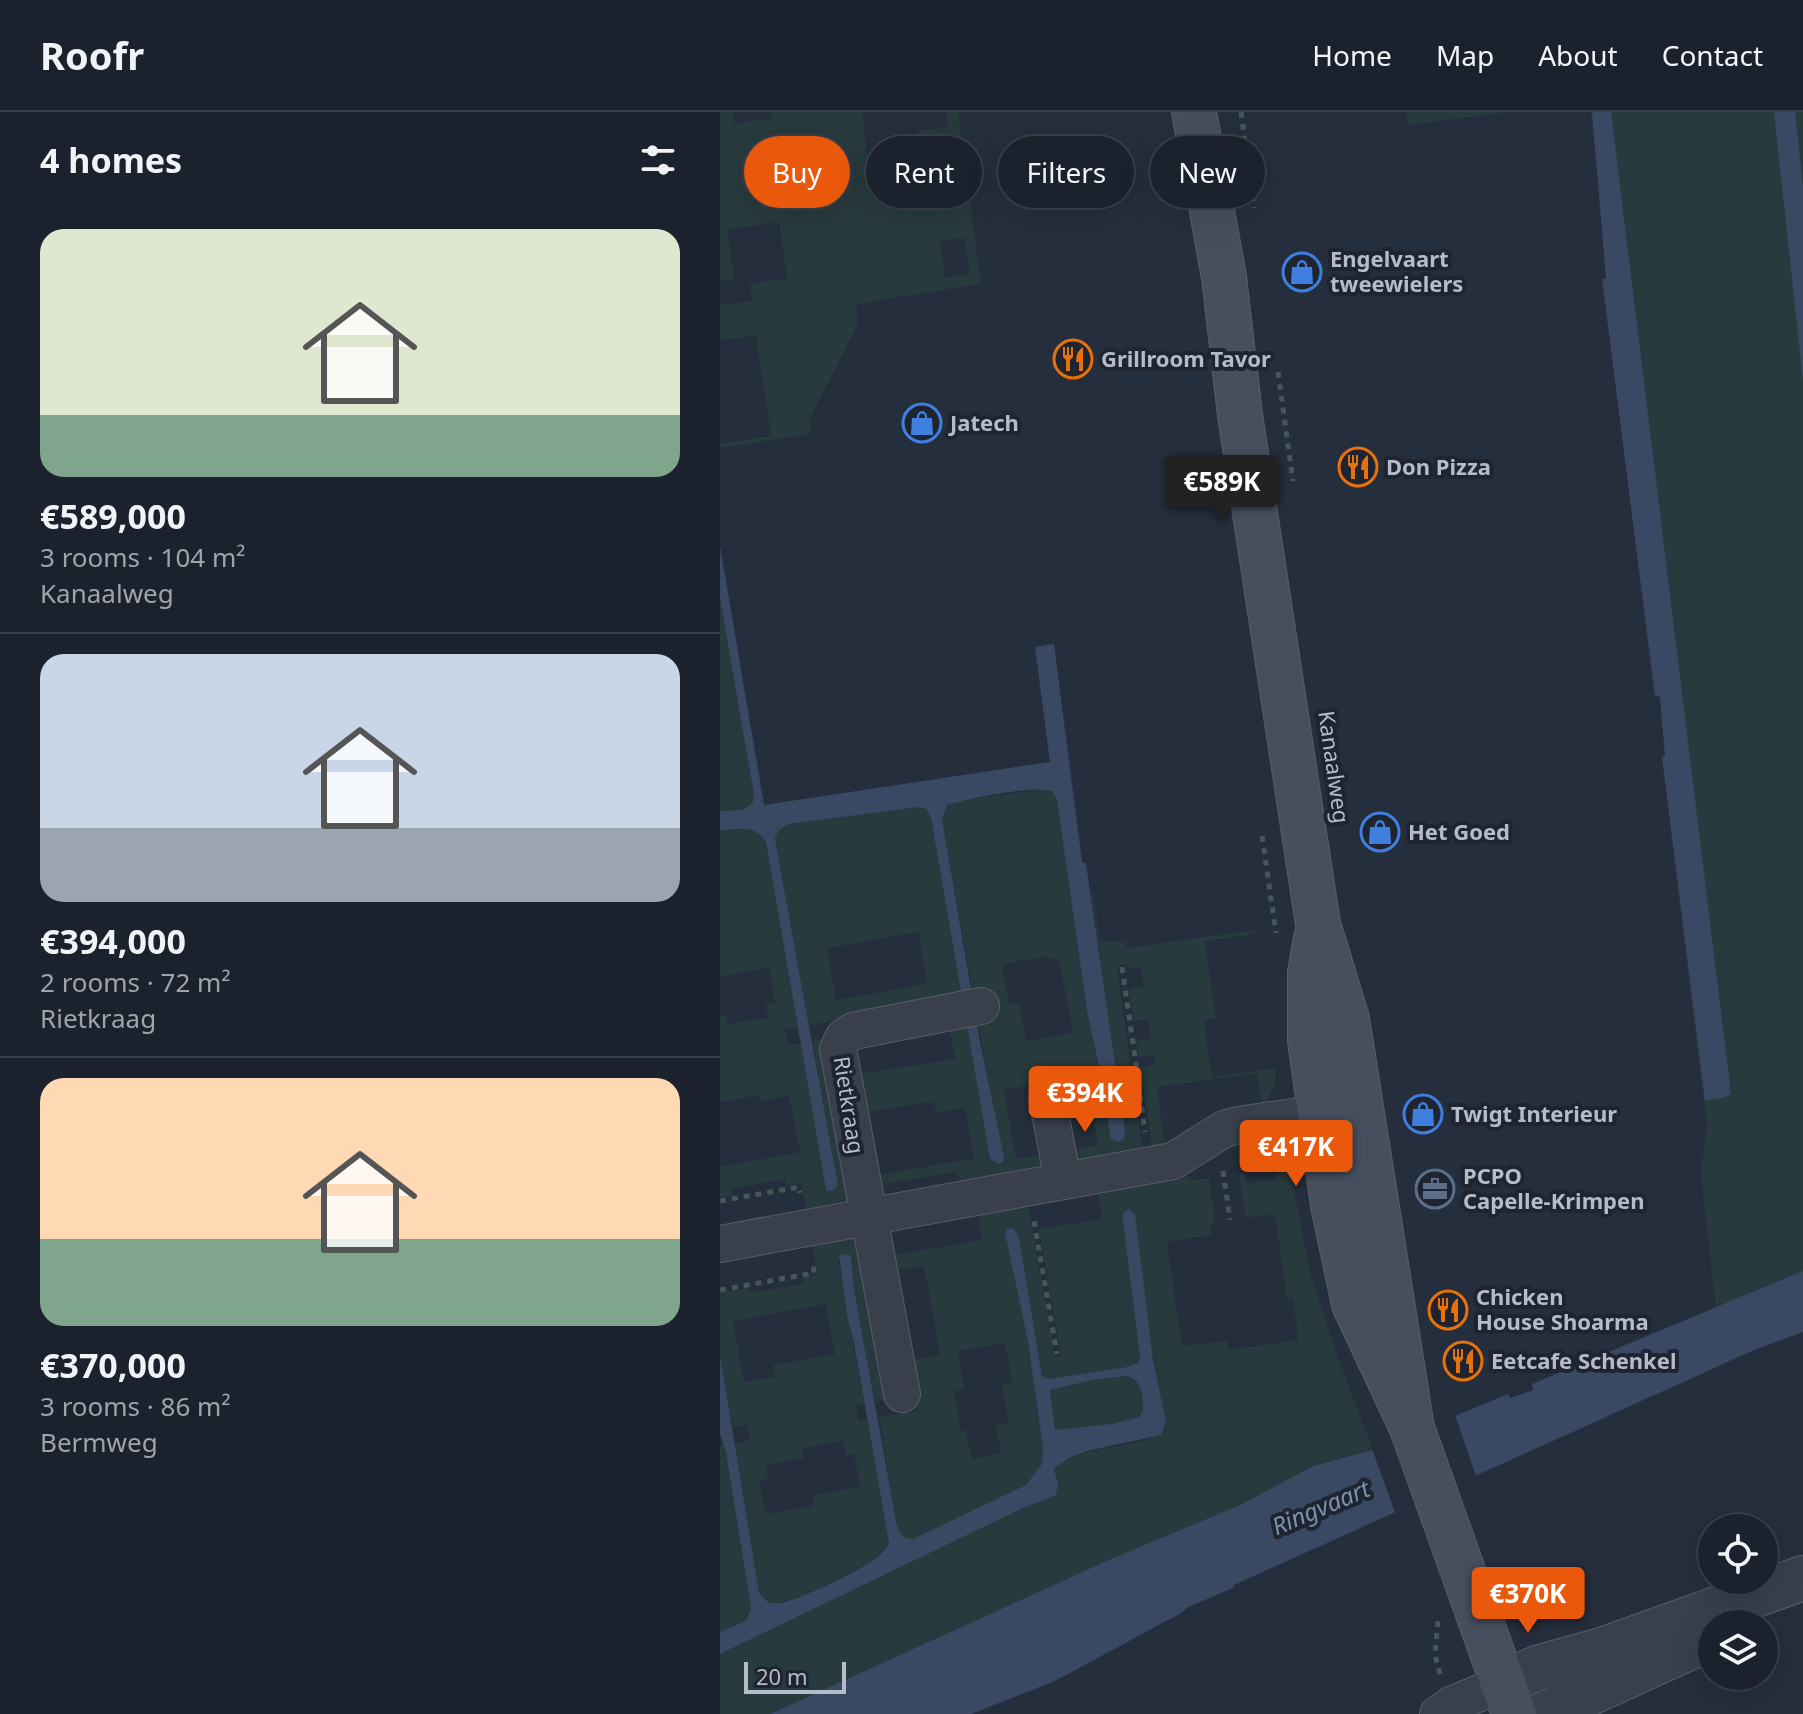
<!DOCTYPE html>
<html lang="en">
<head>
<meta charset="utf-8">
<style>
	:root { --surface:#1c222d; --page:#252a35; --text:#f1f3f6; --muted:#a0a4aa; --line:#3a3f49; --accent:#ea580c }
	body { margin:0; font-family:"Noto Sans",sans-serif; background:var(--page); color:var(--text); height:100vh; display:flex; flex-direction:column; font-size:30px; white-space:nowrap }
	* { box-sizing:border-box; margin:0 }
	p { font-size:26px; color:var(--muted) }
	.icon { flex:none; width:44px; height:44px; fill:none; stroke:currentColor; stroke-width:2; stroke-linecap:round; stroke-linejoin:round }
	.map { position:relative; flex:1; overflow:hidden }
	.details { display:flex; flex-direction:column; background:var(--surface); width:720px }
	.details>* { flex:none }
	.top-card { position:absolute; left:24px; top:24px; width:760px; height:72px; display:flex; gap:16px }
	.buttons { position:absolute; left:978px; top:1402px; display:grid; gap:16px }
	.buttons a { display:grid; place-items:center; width:80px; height:80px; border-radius:50%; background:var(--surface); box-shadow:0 8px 32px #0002,0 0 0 2px var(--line); font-size:40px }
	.scale { position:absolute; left:24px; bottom:20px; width:102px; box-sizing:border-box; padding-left:8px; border:4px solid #b5bbc8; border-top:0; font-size:22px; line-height:28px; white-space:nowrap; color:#b5bbc8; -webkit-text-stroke:6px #1e2531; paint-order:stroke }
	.price { position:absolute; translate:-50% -68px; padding:0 18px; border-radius:8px; background:var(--accent); color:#fff; font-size:26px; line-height:52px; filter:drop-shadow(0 2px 4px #0008) }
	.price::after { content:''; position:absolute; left:50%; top:48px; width:24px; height:18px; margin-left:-12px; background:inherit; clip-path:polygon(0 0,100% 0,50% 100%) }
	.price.current { background:#222; color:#fff }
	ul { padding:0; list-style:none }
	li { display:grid; align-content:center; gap:16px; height:424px; padding:0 40px }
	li+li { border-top:2px solid var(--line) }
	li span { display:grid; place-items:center; height:248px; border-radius:24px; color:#555 }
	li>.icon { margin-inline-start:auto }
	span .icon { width:144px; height:144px; fill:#fffc; stroke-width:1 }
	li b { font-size:34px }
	h2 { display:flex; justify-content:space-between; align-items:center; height:96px; padding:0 40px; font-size:34px }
	.chip { padding:0 28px; border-radius:36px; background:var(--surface); box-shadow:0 8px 32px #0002,0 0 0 2px var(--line); font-size:28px; line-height:72px }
	.chip.current { background:var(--accent); color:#fff }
	header { display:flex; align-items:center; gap:48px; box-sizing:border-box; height:112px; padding:0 40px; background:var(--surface); border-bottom:2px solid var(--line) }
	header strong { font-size:38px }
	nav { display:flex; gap:44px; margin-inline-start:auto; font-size:28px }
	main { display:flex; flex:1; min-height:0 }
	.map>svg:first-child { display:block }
	.green { fill:#273a3d; fill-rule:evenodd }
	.water { fill:#3a4963; fill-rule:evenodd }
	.pier { fill:#252e3c }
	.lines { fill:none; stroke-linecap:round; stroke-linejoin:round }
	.minor-casing { stroke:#575e6a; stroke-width:38 }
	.tertiary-casing { stroke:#575e6a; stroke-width:46 }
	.secondary-casing { stroke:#575e6a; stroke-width:46 }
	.path { stroke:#45575a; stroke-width:5; stroke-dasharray:6 6; stroke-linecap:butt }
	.minor { stroke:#39404c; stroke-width:36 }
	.tertiary { stroke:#39404c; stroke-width:44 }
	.secondary { stroke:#474f5f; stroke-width:44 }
	.labels { text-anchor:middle; stroke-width:8; stroke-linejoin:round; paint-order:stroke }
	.poi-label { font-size:22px; font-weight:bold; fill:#b5bbc8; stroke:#1e2531; text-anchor:start }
	.street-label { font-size:22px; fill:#b5bbc8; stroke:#1e2531 }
	.water-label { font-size:24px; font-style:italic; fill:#7d90ae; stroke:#1e2531 }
</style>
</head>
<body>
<header>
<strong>Roofr</strong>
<nav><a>Home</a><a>Map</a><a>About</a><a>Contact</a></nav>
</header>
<main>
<section class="details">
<h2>4 homes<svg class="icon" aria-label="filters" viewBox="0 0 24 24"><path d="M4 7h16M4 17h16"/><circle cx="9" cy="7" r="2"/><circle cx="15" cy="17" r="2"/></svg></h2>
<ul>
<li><span style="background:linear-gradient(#dfe7d0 75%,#7fa58c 0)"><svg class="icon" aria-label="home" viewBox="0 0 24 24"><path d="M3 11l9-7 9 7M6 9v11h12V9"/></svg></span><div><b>€589,000</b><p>3 rooms · 104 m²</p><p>Kanaalweg</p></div></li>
<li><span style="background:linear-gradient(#c9d6e8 70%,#9aa5b1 0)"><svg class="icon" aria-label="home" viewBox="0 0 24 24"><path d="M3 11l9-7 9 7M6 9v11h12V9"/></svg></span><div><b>€394,000</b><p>2 rooms · 72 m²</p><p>Rietkraag</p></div></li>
<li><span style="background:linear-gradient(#ffd9b3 65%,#7fa58c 0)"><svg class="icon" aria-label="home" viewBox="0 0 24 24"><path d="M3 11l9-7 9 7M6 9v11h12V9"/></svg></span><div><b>€370,000</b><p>3 rooms · 86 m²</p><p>Bermweg</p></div></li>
</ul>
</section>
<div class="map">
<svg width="1083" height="1602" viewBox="0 0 1083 1602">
	<rect width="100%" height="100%" fill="#252e3c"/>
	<g class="green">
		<path d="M0,0H12L15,12L52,6L51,0H142L150,60L189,55L193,48L190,25L198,24V19L228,15L226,0H238L261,172L136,192L138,212L89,309L91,322L0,336V332L51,324L36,224L0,228V185L2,193L32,189L30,172L67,166L59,110L7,118L14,167L0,169ZM244,126L250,162L225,166L220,129Z"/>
		<polygon points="686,0 789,0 688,13"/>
		<polygon points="871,0 1083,0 1083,1159 996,1197 981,1061 987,1015 942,645 945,644 940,585 935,584"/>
		<polygon points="0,486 34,683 33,690 23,698 0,699"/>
		<path d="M328,677L332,678L337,688L367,899L381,961L284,978L296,1047L322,1043L325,1059L240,1074L237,1060L157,1073L138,962L235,947L229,911L246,908L270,1047L276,1052L283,1050L222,707L227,693L242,688ZM329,844L330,847L339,846L353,921L306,929L299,891L289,893L282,852ZM214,989L216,1001L245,996L254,1046L160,1063L149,1000Z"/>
		<path d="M199,695L206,697L211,706L242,886L89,913L55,727L58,719L68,712ZM198,820L207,872L116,888L107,836Z"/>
		<polygon points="30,716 38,719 46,730 78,915 65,918 68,933 81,932 106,1078 107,1022 93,929 102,927 110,936 137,1093 87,1102 81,1071 66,1073 65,1067 10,1077 11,1083 0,1085 0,1055 80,1040 69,984 41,989 39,983 0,990 0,904 6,903 8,912 48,906 46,892 55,890 49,856 1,864 0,856 0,719"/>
		<polygon points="371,781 373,781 380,830 406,829 406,836 535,818 535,822 485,829 496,906 484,908 492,965 555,956 555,971 543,998 537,961 437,975 445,1039 433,1040 420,955 435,953 434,943 419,945 416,929 431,927 429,908 414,909 409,877 424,875 421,856 407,857 406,852 397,854 411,956 396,958"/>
		<polygon points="412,964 423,1042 356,1054 354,1038 378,1033 367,970 382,968 392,1028 400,1030 404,1027 405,1019 397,966"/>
		<path d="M525,1060L527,1071L557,1067V1061L565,1060L573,1072L590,1160L617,1243L653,1338L593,1354L520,1393L393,1446L50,1602H0V1542L301,1397L336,1383L338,1373L334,1356C361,1331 432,1338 446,1315L426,1200L415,1103L409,1097L403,1101V1111L419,1239L418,1251L407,1255L330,1267L322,1265L299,1125L285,1121L308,1230L323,1336L322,1352L306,1373L209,1421L193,1427L183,1425L177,1414L159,1305L195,1299L202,1289L194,1248L220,1243L204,1154L171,1159L169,1144L262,1128L258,1103L308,1094L335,1244H341L319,1117L382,1107L378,1082L469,1065L470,1068L489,1066L495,1110L490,1111L492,1123L447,1130L462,1234L507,1229L508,1238L578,1228L573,1186L567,1187L555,1102L525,1106L519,1061ZM285,1231L292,1270L282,1273L289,1311L276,1313L281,1341L252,1347L246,1319H241L234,1279L244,1277L238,1239Z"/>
		<path d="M144,1124L166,1288L155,1290L134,1177L131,1145L123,1142L118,1147L144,1292L136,1293L138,1309L147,1308L169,1431C163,1450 70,1494 49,1491L39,1481L14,1332L30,1328L27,1313L12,1315L0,1243V1181L28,1176L30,1181L84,1172L83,1166L98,1163L92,1133ZM106,1192L115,1242L53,1253L55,1265L24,1270L13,1209ZM122,1329L126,1343L134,1342L140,1375L93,1383L94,1394L45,1402L39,1369L48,1367L46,1353L84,1346L83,1336Z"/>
		<path d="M408,1264C424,1269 423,1286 423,1301C411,1312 351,1321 335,1318L330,1278L371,1268Z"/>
		<polygon points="4,1333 31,1496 26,1509 0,1520 0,1334"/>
	</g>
	<g class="water">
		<polygon points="872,0 891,0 1011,982 1003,986 985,989 942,645 945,644 940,585 935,584 882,167 886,166"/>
		<polygon points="1054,0 1075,0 1083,75 1083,269"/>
		<path d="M0,434L44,693L330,650L315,535L334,532L362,750L366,752L405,1019L404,1027L400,1030L392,1028L390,1024L382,968L367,899L337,688L332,679C309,674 251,686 227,693L222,707L259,925L284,1045L283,1050L278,1052L270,1047L211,706L206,697L199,695L68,712L58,719L55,727L118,1074L112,1079L106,1078L46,730C35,712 19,717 0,719V699L23,698L33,690L34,683L0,486Z"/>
		<path d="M409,1097L415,1103L416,1110L433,1247L446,1310L441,1323L367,1339L351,1345L334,1356L338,1373L336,1383L301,1397L0,1542V1520L26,1509L31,1496L6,1341L0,1321V1243L39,1481L49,1491H62C84,1485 163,1451 169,1431L134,1231L127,1203L119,1144L125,1142L131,1144L134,1177L177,1414L183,1425L193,1427L306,1373L322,1352L323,1336L308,1230L285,1121L287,1117L293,1116L299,1125L322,1265L329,1267L407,1255L418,1251L420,1245L403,1111V1101ZM407,1264C423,1269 423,1284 423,1299L419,1305L392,1312L335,1318L330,1278L372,1268Z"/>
		<polygon points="1083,1159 1083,1220 1034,1238 514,1473 513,1476 468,1495 461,1501 335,1569 251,1602 50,1602 393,1446 520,1393 593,1354 653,1338 788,1282 790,1286 813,1278 812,1272"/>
	</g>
	<polygon class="pier" points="734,1300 757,1367 676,1403 651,1334"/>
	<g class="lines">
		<g class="minor-casing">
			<g id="minor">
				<polyline points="327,985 343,1069"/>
				<polyline points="0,1132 453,1049 504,1017 518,1013 628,997"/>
				<polyline points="182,1282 118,937 123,926 133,919 261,894"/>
				<polyline points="718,1602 731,1593 783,1571"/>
			</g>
		</g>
		<g class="tertiary-casing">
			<g id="tertiary">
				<polyline points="783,1571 817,1556 882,1538 1083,1466"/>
				<polyline points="824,1602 986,1528"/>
			</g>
		</g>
		<g class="secondary-casing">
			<g id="secondary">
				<polyline points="474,0 504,165 520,303 598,812 627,907 692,1316"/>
				<polyline points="596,826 590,861 590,928 613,1093 634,1192 692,1316 794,1602"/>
			</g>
		</g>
		<g class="path">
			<polyline points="521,0 534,96"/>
			<polyline points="558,260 573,369"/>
			<polyline points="542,724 556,821"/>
			<polyline points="402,855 417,959"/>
			<polyline points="358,969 417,959 425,1020"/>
			<polyline points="503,1059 510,1108"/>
			<polyline points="0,1089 79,1075 80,1081"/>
			<polyline points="314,1109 337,1242"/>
			<polyline points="0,1178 94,1161 93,1150"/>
			<polyline points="718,1509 715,1543 720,1562"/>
		</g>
		<use href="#minor" class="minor"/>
		<use href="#tertiary" class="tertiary"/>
		<use href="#secondary" class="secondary"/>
	</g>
	<defs>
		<g id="shop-ring" transform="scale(2)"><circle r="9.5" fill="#1e2531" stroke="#3f7fe0" stroke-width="1.5"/><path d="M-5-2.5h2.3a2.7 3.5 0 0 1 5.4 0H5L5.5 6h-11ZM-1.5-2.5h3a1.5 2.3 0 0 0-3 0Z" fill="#3f7fe0"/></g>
		<g id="restaurant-ring" transform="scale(2)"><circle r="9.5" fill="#1e2531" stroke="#e8710a" stroke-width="1.5"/><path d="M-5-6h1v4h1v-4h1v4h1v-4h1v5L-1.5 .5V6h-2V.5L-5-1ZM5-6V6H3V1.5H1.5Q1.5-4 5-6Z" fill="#e8710a"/></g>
		<g id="office-ring" transform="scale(2)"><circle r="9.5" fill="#1e2531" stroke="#5c6f8a" stroke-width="1.5"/><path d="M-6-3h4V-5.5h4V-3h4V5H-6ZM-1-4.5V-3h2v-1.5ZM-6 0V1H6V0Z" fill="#5c6f8a"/></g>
	</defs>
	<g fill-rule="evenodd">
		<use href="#shop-ring" x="582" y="160"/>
		<use href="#restaurant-ring" x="353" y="247"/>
		<use href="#shop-ring" x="202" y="311"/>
		<use href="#restaurant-ring" x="638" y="355"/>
		<use href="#shop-ring" x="660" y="720"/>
		<use href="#shop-ring" x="703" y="1002"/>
		<use href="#office-ring" x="715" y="1077"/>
		<use href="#restaurant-ring" x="728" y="1198"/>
		<use href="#restaurant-ring" x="743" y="1249"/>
	</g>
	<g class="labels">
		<g class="poi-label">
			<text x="610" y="155">Engelvaart<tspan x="610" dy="25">tweewielers</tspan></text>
			<text x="381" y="255">Grillroom Tavor</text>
			<text x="230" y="319">Jatech</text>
			<text x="666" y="363">Don Pizza</text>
			<text x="688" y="728">Het Goed</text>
			<text x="731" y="1010">Twigt Interieur</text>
			<text x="743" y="1072">PCPO<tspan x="743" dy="25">Capelle-Krimpen</tspan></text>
			<text x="756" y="1193">Chicken<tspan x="756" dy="25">House Shoarma</tspan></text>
			<text x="771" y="1257">Eetcafe Schenkel</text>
		</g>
		<g class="street-label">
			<text transform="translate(614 655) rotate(82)" y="8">Kanaalweg</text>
			<text transform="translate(129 993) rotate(81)" y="8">Rietkraag</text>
		</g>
		<g class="water-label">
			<text transform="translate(601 1396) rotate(-23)" y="8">Ringvaart</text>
		</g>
	</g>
</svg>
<div class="buttons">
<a><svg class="icon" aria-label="locate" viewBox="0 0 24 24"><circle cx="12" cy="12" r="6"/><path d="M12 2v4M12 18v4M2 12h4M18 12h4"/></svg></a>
<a><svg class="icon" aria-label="layers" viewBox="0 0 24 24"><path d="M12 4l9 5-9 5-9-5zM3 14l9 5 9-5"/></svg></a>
</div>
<div class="scale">20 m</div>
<b class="price current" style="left:502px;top:411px">€589K</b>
<b class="price" style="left:365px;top:1022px">€394K</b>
<b class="price" style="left:576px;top:1076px">€417K</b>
<b class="price" style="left:808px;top:1523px">€370K</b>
<div class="top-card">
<a class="chip current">Buy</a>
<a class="chip">Rent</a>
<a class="chip">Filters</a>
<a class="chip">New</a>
</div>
</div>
</main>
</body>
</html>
